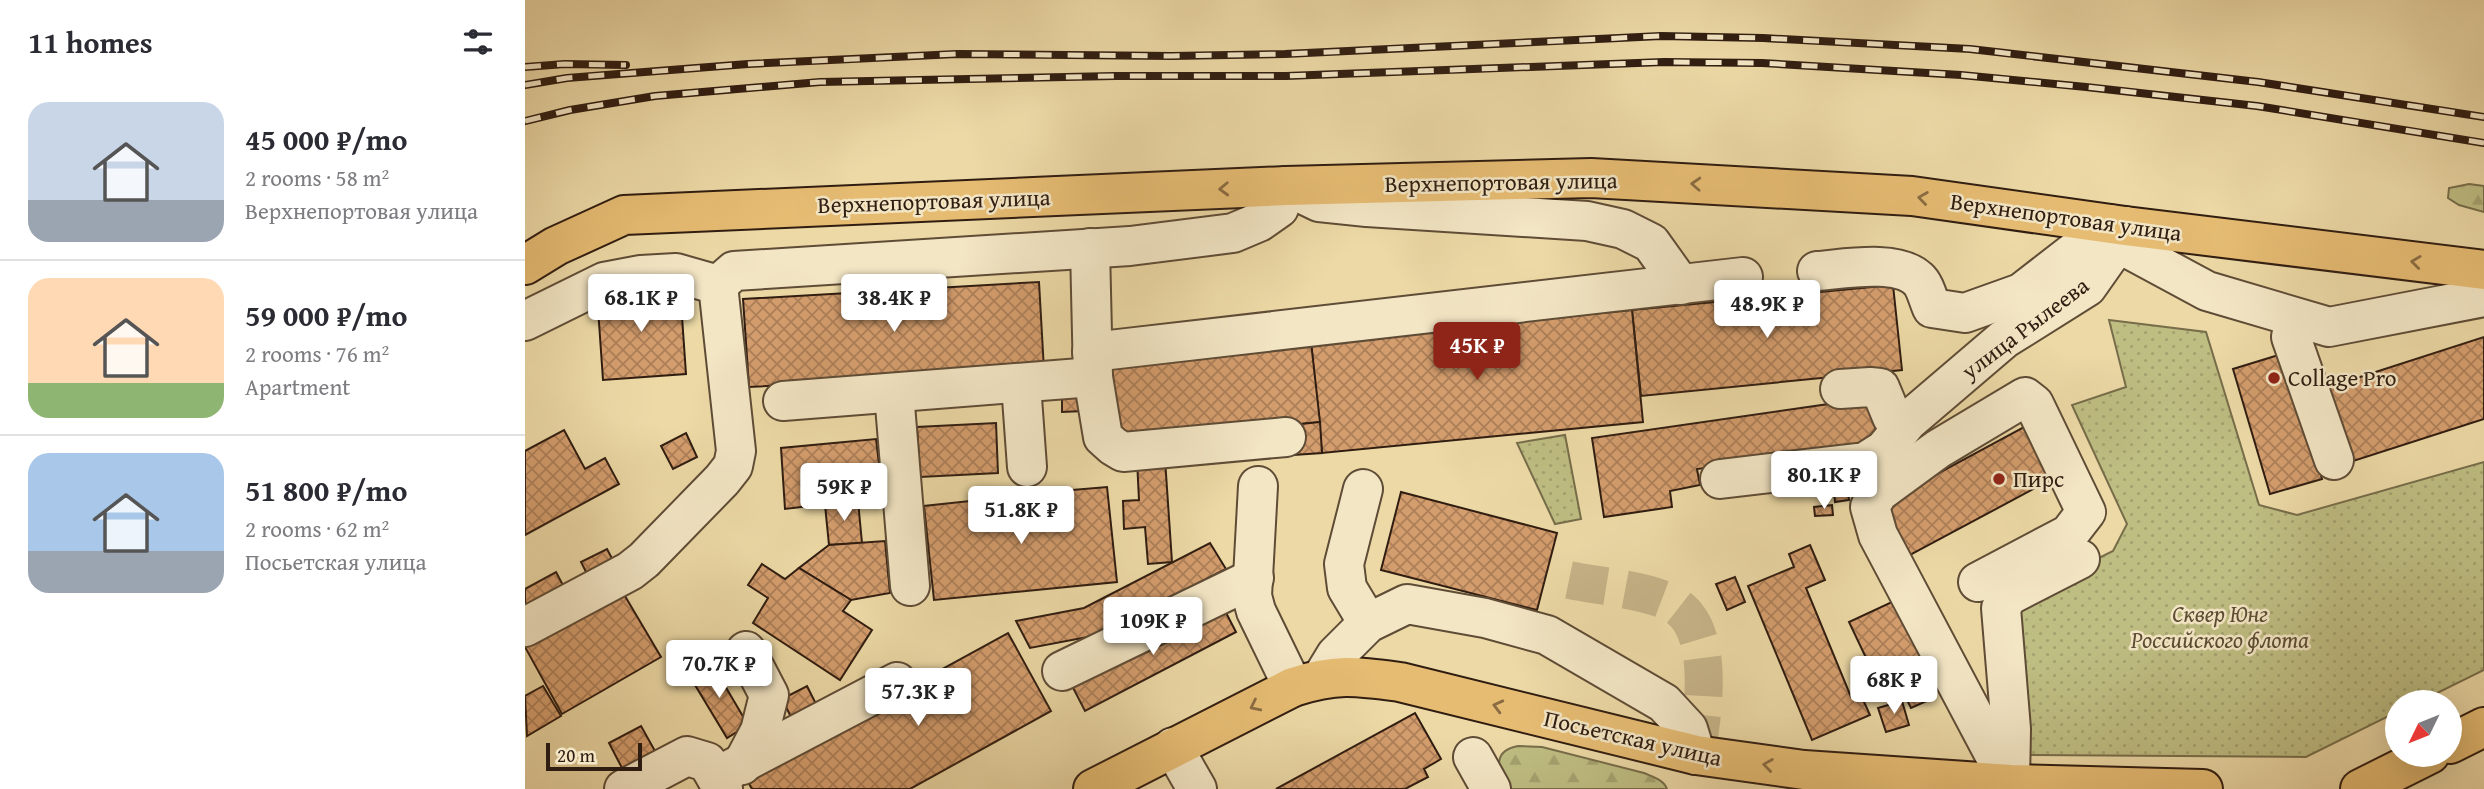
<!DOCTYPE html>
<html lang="en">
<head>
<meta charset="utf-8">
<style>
	:root { --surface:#fff; --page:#f7f7f7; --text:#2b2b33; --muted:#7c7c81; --line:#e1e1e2; --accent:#8f2418 }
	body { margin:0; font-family:"Gentium Book Plus",serif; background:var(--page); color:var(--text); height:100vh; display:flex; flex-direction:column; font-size:26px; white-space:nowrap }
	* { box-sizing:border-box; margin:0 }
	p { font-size:23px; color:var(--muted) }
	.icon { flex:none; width:38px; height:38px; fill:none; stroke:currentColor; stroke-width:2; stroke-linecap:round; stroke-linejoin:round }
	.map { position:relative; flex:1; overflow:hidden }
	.panel { display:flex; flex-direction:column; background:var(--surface); width:525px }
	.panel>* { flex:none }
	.needle { width:46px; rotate:227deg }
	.controls { position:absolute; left:1860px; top:690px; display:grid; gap:14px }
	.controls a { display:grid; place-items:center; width:77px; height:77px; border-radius:50%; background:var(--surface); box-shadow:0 7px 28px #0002; font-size:35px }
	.scale { position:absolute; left:21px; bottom:18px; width:96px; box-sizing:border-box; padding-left:7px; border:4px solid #301d11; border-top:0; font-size:19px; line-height:24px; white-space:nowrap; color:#301d11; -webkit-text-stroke:5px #f3e6c5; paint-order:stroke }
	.price { position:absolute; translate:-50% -60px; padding:0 16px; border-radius:7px; background:#fff; color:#222; font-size:23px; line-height:46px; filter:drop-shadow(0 2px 4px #0008) }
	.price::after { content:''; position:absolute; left:50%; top:42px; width:21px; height:16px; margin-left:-10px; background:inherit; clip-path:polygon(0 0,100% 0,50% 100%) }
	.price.active { background:var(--accent); color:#fff }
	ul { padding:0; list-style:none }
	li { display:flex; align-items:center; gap:21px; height:175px; padding:0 28px }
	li+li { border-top:2px solid var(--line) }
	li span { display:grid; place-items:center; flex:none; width:196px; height:140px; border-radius:21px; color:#555 }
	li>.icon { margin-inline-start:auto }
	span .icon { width:84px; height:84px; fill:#fffc; stroke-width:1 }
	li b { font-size:30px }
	h2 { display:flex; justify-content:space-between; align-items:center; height:84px; padding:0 28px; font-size:30px }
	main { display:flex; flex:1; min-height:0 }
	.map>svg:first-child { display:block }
	.forest { fill:url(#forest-firs); stroke:#776d4a; stroke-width:2 }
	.park { fill:url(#park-dots); stroke:#776d4a; stroke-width:2 }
	.building { fill:url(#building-cross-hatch); stroke:#301d11; stroke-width:2 }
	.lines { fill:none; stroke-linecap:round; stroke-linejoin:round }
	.minor-tunnel { stroke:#c6b388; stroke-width:38; stroke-dasharray:38 19; stroke-linecap:butt }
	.minor-casing { stroke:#5f4c36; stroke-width:42 }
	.major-casing { stroke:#301d11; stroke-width:42 }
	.minor { stroke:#f3e6c5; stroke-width:38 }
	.major { stroke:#e6bc73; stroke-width:38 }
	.rail-casing { stroke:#301d11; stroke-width:8 }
	.rail { stroke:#f3e6c5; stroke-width:5; stroke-dasharray:16; stroke-linecap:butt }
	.oneway { stroke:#8b6c42 }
	.poi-dot { fill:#8f2418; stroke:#f3e6c5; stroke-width:2.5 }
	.labels { text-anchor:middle; stroke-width:5; stroke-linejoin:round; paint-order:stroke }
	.street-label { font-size:23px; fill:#301d11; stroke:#f3e6c5 }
	.poi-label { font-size:23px; fill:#301d11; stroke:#f3e6c5; text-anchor:start }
	.park-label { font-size:23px; font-style:italic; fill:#5b4d33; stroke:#f3e6c5 }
</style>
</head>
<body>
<main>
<section class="panel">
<h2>11 homes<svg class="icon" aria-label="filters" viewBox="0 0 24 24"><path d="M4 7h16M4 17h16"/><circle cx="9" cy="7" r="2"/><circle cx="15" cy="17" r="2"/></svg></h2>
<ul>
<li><span style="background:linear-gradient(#c9d6e8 70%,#9aa5b1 0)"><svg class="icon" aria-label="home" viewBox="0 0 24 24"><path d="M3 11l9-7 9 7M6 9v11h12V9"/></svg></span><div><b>45 000 ₽/mo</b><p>2 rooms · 58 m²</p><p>Верхнепортовая улица</p></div></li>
<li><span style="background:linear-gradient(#ffd9b3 75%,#8fb573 0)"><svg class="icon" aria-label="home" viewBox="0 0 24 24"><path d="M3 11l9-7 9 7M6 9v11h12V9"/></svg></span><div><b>59 000 ₽/mo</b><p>2 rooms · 76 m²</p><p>Apartment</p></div></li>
<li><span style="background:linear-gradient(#a9c7e8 70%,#9aa5b1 0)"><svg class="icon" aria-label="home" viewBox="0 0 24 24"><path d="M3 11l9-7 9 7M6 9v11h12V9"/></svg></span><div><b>51 800 ₽/mo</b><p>2 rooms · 62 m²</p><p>Посьетская улица</p></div></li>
</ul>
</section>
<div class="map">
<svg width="1959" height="789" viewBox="0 0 1959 789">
	<defs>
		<pattern id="forest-firs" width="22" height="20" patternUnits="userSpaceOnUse" patternTransform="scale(1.75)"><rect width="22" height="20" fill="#bebd82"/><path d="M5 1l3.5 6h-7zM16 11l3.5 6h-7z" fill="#a4a26f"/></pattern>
		<pattern id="park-dots" width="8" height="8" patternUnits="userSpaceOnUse" patternTransform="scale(1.75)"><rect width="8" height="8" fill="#bebd82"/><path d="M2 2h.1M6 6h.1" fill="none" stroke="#a4a26f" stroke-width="1.8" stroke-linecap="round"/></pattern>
		<pattern id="building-cross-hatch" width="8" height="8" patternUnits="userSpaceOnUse" patternTransform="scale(1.75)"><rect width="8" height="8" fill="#d49d6d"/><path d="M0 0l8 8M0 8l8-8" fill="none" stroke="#ac7f58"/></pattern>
	</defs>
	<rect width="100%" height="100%" fill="#ecd9a6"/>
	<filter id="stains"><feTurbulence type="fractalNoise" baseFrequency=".00286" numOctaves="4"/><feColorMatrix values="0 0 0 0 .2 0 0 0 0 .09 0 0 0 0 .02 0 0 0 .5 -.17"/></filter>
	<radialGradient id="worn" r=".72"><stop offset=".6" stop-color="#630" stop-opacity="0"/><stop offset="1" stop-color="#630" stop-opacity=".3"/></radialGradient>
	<g class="forest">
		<polygon points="1944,184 1959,186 1959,212 1934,205 1923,198 1924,188"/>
		<path d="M993,746L1017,747L1119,773C1128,777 1139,780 1142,789H980C974,770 966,751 993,746Z"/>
	</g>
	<g class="park">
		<polygon points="1584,320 1681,332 1734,505 1772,515 1959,462 1959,670 1894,702 1872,702 1872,712 1781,757 1497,755 1489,600 1588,551 1602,524 1547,405 1601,387"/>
		<polygon points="1040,435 1056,519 1030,524 992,443"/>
	</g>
	<g class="building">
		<polygon points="514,282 519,370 224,387 218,299"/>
		<polygon points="1368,285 1377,370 1116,396 1107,310"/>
		<polygon points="155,288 161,374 78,380 72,294"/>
		<polygon points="1107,310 1118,422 797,453 786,342"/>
		<polygon points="1959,337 1959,419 1825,462 1801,388"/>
		<polygon points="786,342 795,422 590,444 582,363"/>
		<polygon points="1760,353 1797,479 1745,494 1708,369"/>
		<polygon points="537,389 558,389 559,411 537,412"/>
		<polygon points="1346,398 1353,445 1172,469 1175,485 1145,491 1147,507 1079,517 1067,438"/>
		<polygon points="795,422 797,453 769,455 766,425"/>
		<polygon points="471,423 473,473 395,477 392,427"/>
		<polygon points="1499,427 1527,479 1385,555 1358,503"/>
		<polygon points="39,430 60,469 80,458 94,484 0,535 0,451"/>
		<polygon points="161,433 172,457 148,469 136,446"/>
		<polygon points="351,439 358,497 260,509 256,448"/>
		<polygon points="640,459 647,562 623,564 620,527 599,529 598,501 614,500 612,460"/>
		<polygon points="1321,473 1324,500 1310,502 1307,474"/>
		<polygon points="582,487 592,582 409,600 399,506 454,500 455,510 537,501 536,491"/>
		<polygon points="876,492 1032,533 1012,610 856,570"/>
		<polygon points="333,501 337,543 304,545 300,505"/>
		<polygon points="1307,505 1308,515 1290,516 1289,507"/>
		<polygon points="360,541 365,593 326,600 274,568 304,545"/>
		<polygon points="685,543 701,569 573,635 505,648 491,621 559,608"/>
		<polygon points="1285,545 1300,580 1281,588 1326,697 1335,693 1345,715 1287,740 1223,586 1269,567 1264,554"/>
		<polygon points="82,549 91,566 65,580 56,562"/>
		<polygon points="237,564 260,579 274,568 326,600 318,611 347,630 315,680 228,623 243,598 223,585"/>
		<polygon points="31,572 40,589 0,611 0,589"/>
		<polygon points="1210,577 1220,602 1202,610 1191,584"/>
		<polygon points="97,591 136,657 37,714 0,647"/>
		<polygon points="1369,601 1410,688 1404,700 1386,708 1377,690 1360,698 1324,622"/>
		<polygon points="696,603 711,632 560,711 545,682"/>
		<polygon points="483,633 526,711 385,789 227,789 220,777"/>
		<polygon points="186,662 223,725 202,738 164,675"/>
		<polygon points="18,686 36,716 2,736 0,696"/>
		<polygon points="282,686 292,706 267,719 257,699"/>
		<polygon points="1377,701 1384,725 1361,732 1353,708"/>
		<polygon points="890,713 916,759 899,769 903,777 880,789 751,789"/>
		<polygon points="116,726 130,751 97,768 84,743"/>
	</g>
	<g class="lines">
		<path class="minor-tunnel" d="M1044,580C1073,586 1123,590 1148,604C1192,629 1178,714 1171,755"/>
		<g class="minor-casing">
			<g id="minor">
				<polyline points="1593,243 1682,291 1804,327 1959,297"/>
				<polyline points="565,248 568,377 578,437 588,446 598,452 761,437"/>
				<path d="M1292,271C1319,269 1372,259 1393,279C1400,285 1403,299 1407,308L1440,313L1496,293L1585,224"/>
				<polyline points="1770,318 1766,337 1809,460"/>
				<polyline points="0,321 79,282 116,275 151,273 193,285"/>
				<polyline points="567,352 1218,277"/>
				<polyline points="496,384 502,467"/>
				<polyline points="1315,389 1345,387 1355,388 1367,417 1377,428"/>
				<polyline points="369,393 385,586"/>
				<polyline points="258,401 568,377"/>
				<polyline points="1195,479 1340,462 1359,450 1383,421 1479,339 1562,287 1593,243 1600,226"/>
				<polyline points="733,486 727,596 731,611 768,687"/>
				<polyline points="838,489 819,564 822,588 843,623"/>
				<polyline points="1453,582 1544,534 1561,512 1509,404 1500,397 1413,449 1353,493 1345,507 1353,535 1485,784"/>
				<polyline points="0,627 105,571 119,560 197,480 208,466 211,451 193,285 209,271 605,246 708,233 734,222 754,208 761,186 794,202 842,207 1062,221 1098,229 1126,243 1156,285"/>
				<polyline points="537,671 729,578"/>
				<polyline points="797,678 811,655 843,623 882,604 960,618 1022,635 1139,703 1163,729 1171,755"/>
				<polyline points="648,747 672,789"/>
				<polyline points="948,757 966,789"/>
				<polyline points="217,765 235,731 244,695 221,651"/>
				<polyline points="191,777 372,682"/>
				<polyline points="1485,782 1486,729 1476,608 1483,596 1555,559"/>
				<polyline points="99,789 162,756 182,762 198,789"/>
			</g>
		</g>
		<g class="major-casing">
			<g id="major">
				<polyline points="0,265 31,246 99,215 761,186 1066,178 1387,196 1600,226 1959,270"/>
				<polyline points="1925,744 1959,727"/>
				<path d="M568,789L768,687C811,673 831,676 875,682L1171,755L1279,770L1485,784L1678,789"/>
				<polyline points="1835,789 1905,754"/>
			</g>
		</g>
		<use href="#minor" class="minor"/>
		<use href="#major" class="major"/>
		<g class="rail-casing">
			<g id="rail">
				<polyline points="0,67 40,64 101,65"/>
				<polyline points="0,85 42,78 223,64 432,54 647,56 760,54 1136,36 1238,38 1445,49 1733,82 1959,117"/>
				<polyline points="0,121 45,110 130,96 295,82 590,76 761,76 1139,62 1237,63 1436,75 1561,87 1732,106 1959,143"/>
			</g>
		</g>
		<use href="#rail" class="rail"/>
	</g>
	<defs><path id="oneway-chevron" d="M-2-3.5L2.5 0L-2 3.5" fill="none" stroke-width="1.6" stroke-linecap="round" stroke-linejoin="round" transform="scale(1.75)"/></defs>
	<g class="oneway">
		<use href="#oneway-chevron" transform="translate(1171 184) rotate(-177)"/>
		<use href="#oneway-chevron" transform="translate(699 189) rotate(178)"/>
		<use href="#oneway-chevron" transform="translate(1398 198) rotate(-172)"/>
		<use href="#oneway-chevron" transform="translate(1891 262) rotate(-173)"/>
		<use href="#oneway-chevron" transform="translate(730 706) rotate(154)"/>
		<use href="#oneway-chevron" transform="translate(973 706) rotate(-166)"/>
		<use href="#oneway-chevron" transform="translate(1243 765) rotate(-172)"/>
	</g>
	<g class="poi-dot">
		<circle cx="1749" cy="378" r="7"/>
		<circle cx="1474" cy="479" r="7"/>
	</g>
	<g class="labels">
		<g class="street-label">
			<text transform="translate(976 182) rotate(-1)" y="8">Верхнепортовая улица</text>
			<text transform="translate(409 201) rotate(-2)" y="8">Верхнепортовая улица</text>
			<text transform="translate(1541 217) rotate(8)" y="8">Верхнепортовая улица</text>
			<text transform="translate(1500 328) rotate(-37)" y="8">улица Рылеева</text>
			<text transform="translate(1108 738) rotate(13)" y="8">Посьетская улица</text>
		</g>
		<g class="poi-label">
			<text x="1763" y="386">Collage Pro</text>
			<text x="1488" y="487">Пирс</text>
		</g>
		<g class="park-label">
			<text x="1695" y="622">Сквер Юнг<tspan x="1695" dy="26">Российского флота</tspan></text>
		</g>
	</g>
	<rect width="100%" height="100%" filter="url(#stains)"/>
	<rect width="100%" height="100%" fill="url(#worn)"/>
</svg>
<div class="controls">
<a><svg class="needle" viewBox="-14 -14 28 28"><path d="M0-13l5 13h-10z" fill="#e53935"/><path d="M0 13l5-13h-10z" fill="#7c7c81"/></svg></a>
</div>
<div class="scale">20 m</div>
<b class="price" style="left:116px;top:334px">68.1K ₽</b>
<b class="price" style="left:369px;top:334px">38.4K ₽</b>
<b class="price" style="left:1242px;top:340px">48.9K ₽</b>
<b class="price active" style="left:952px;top:382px">45K ₽</b>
<b class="price" style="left:1299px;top:511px">80.1K ₽</b>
<b class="price" style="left:319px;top:523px">59K ₽</b>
<b class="price" style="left:496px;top:546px">51.8K ₽</b>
<b class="price" style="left:628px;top:657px">109K ₽</b>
<b class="price" style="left:194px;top:700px">70.7K ₽</b>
<b class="price" style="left:1369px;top:716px">68K ₽</b>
<b class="price" style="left:393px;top:728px">57.3K ₽</b>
</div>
</main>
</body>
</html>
